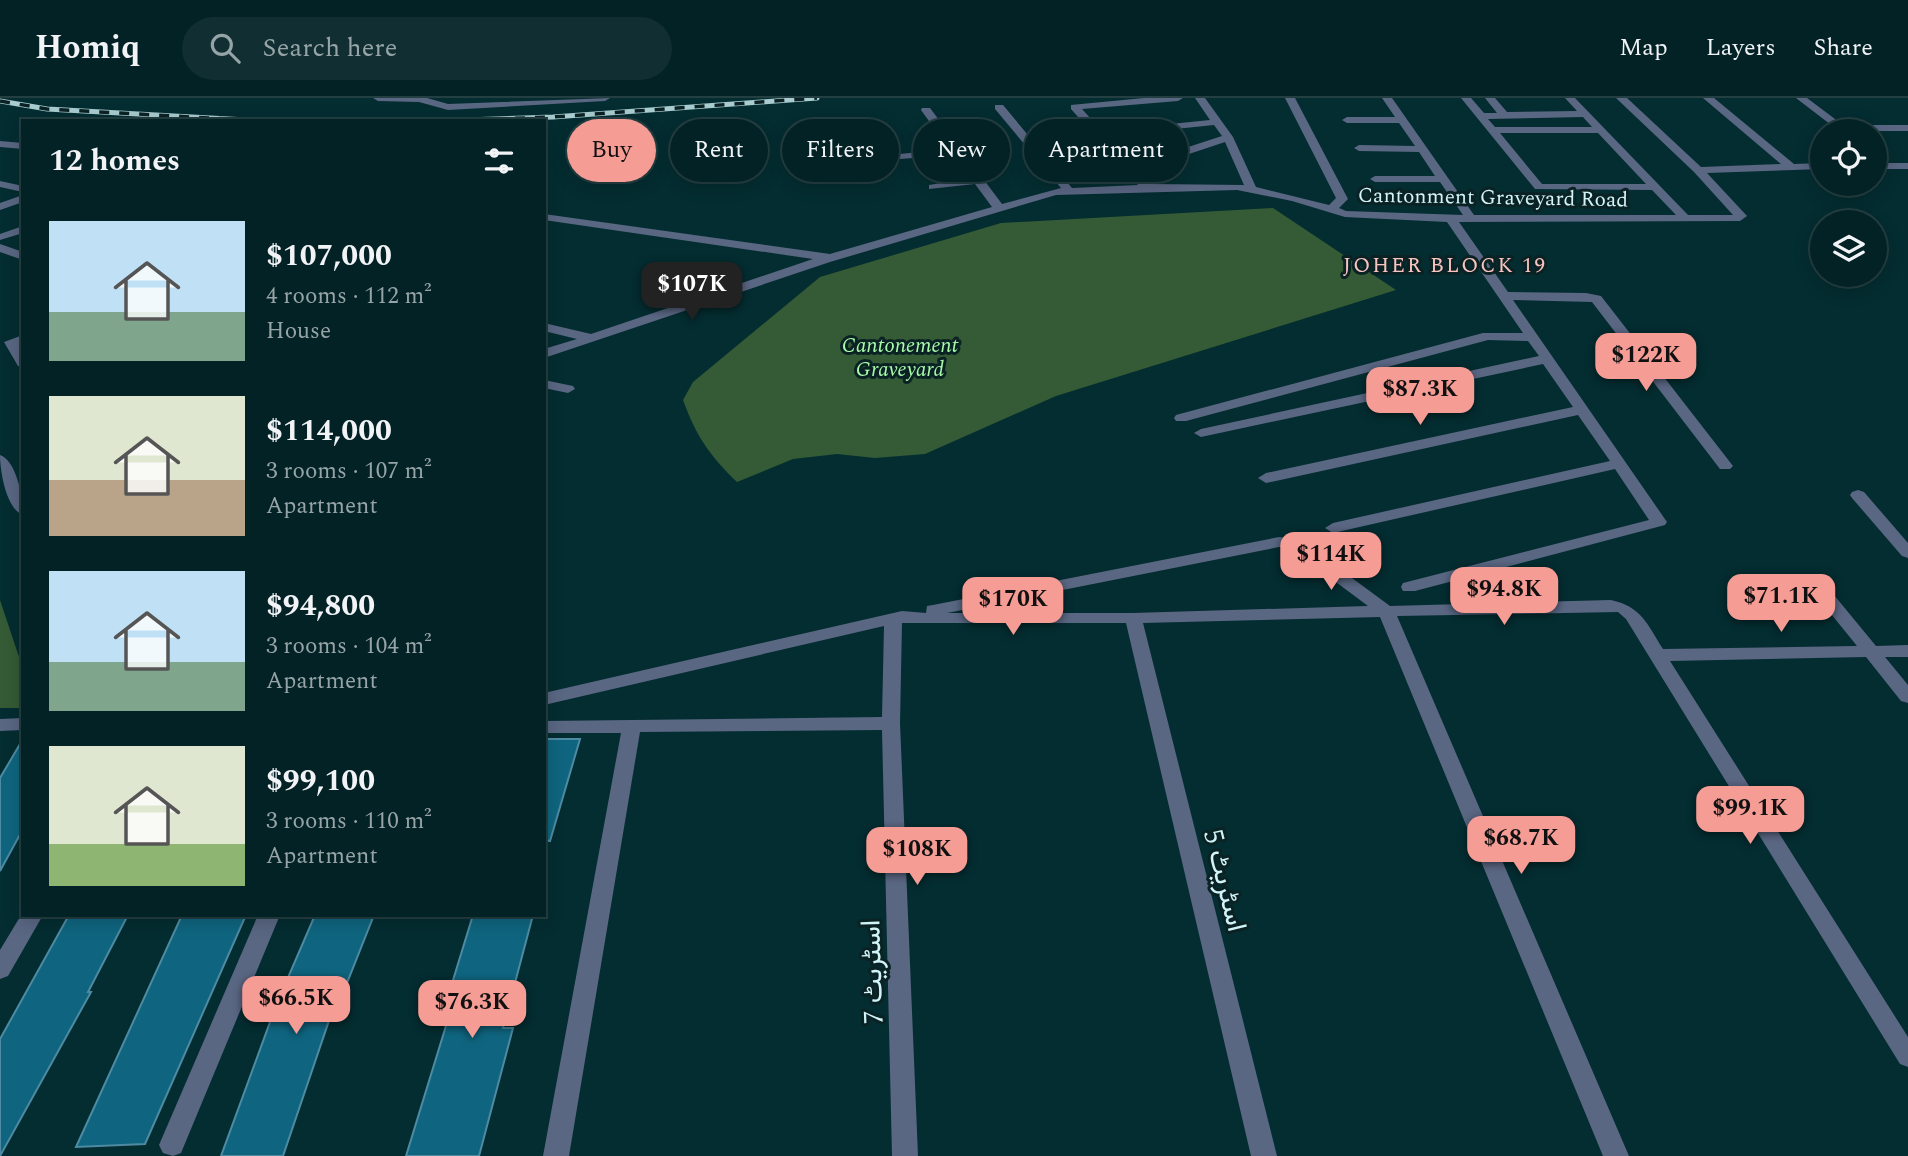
<!DOCTYPE html>
<html lang="en">
<head>
<meta charset="utf-8">
<style>
	:root { --surface:#032225; --page:#112f32; --text:#f1f3f6; --muted:#97a4a7; --line:#243f42; --accent:#f59c95 }
	body { margin:0; font-family:Spectral,Vazirmatn,serif; background:var(--page); color:var(--text); height:100vh; display:flex; flex-direction:column; font-size:26px; white-space:nowrap }
	* { box-sizing:border-box; margin:0 }
	p { font-size:23px; color:var(--muted) }
	.icon { flex:none; width:38px; height:38px; fill:none; stroke:currentColor; stroke-width:2; stroke-linecap:round; stroke-linejoin:round }
	.map { position:relative; flex:1; overflow:hidden }
	.sheet { position:absolute; left:21px; top:21px; width:525px; height:798px; display:flex; flex-direction:column; background:var(--surface); border-radius:0px; box-shadow:0 4px 18px #0003,0 0 0 2px var(--line) }
	.sheet>* { flex:none }
	.hud { position:absolute; left:567px; top:21px; width:665px; height:63px; display:flex; gap:14px }
	.buttons { position:absolute; left:1810px; top:21px; display:grid; gap:14px }
	.buttons a { display:grid; place-items:center; width:77px; height:77px; border-radius:50%; background:var(--surface); box-shadow:0 4px 18px #0003,0 0 0 2px var(--line); font-size:35px }
	.price { position:absolute; translate:-50% -60px; padding:0 16px; border-radius:14px; background:var(--accent); color:#111; font-size:23px; line-height:46px; filter:drop-shadow(0 2px 4px #0008) }
	.price::after { content:''; position:absolute; left:50%; top:42px; width:21px; height:16px; margin-left:-10px; background:inherit; clip-path:polygon(0 0,100% 0,50% 100%) }
	.price.on { background:#222; color:#fff }
	ul { padding:0; list-style:none }
	li { display:flex; align-items:center; gap:21px; height:175px; padding:0 28px }
	li span { display:grid; place-items:center; flex:none; width:196px; height:140px; border-radius:0px; color:#555 }
	li>.icon { margin-inline-start:auto }
	span .icon { width:84px; height:84px; fill:#fffc; stroke-width:1 }
	li b { font-size:30px }
	h2 { display:flex; justify-content:space-between; align-items:center; height:84px; padding:0 28px; font-size:30px }
	.tag { padding:0 24px; border-radius:32px; background:var(--surface); box-shadow:0 4px 18px #0003,0 0 0 2px var(--line); font-size:24px; line-height:63px }
	.tag.on { background:var(--accent); color:#111 }
	header { display:flex; align-items:center; gap:42px; box-sizing:border-box; height:98px; padding:0 35px; background:var(--surface); border-bottom:2px solid var(--line) }
	header strong { font-size:33px }
	nav { display:flex; gap:38px; margin-inline-start:auto; font-size:24px }
	.search { width:490px; height:63px; background:var(--page); display:flex; align-items:center; gap:18px; box-sizing:border-box; padding:0 24px; border-radius:38px; color:var(--muted); font-size:26px }
	.map>svg:first-child { display:block }
	.green { fill:#345b35 }
	.building { fill:#0f657f; stroke:#4e8ba3; stroke-width:2 }
	.lines { fill:none; stroke-linecap:round; stroke-linejoin:round }
	.minor { fill:#5a6783; fill-rule:evenodd }
	.rail-casing { stroke:#a8ccd0; stroke-width:5 }
	.rail { stroke:#0b2224; stroke-width:3.5; stroke-dasharray:10; stroke-linecap:butt }
	.labels { text-anchor:middle; stroke-width:6; stroke-linejoin:round; paint-order:stroke }
	.far-street-label { font-size:21px; fill:#d1f4f8; stroke:#0b2224 }
	.far-neighbourhood-label { font-size:21px; letter-spacing:2px; fill:#f9c5c0; stroke:#0b2224 }
	.far-park-label { font-size:21px; font-style:italic; fill:#a9fbaa; stroke:#0b2224 }
	.near-street-label { font-size:28px; fill:#d1f4f8; stroke:#0b2224 }
</style>
</head>
<body>
<header>
<strong>Homiq</strong>
<div class="search"><svg class="icon" aria-label="search" viewBox="0 0 24 24"><circle cx="10" cy="10" r="6"/><path d="M15 15l6 6"/></svg>Search here</div>
<nav><a>Map</a><a>Layers</a><a>Share</a></nav>
</header>
<div class="map">
<svg width="1908" height="1058" viewBox="0 0 1908 1058">
	<rect width="100%" height="100%" fill="#042d31"/>
	<g class="green">
		<path d="M1273,110L1396,192L1056,298L925,356L875,360L837,356L793,361L737,384C710,358 696,338 683,302L693,284L820,179L1001,125Z"/>
		<polygon points="0,502 23,571 23,610 0,610"/>
	</g>
	<g class="building">
		<polygon points="23,641 23,731 0,773 0,680"/>
		<polygon points="544,641 580,641 550,743 544,742"/>
		<polygon points="69,817 128,817 88,894 91,894 0,1058 0,941"/>
		<polygon points="182,817 246,817 145,1046 76,1049"/>
		<polygon points="315,817 374,817 339,905 335,905 283,1058 221,1058 277,905"/>
		<polygon points="473,817 533,817 503,930 513,930 479,1058 406,1058 453,905 446,905"/>
	</g>
	<g class="lines">
		<g class="minor">
			<polygon points="373,0 427,0 448,6 610,0 605,3 448,12 419,4 378,3"/>
			<path d="M1144,0H1183L1178,3L1082,11L1102,33L1210,22L1195,0H1205L1233,39L1256,89L1329,107L1336,100L1285,0H1295L1348,101L1339,110L1346,113L1463,117L1440,84H1375L1370,81L1375,78H1435L1419,54L1359,53L1354,50L1359,47L1415,48L1399,25H1347L1342,22L1347,19H1395L1382,0H1392L1474,117H1676L1652,92L1535,91L1461,0H1471L1484,15H1497L1485,0H1495L1507,14L1577,13L1565,0H1575L1688,117H1733L1694,74L1616,0H1627L1701,69L1781,66L1703,0H1714L1794,66L1822,65V71L1707,75L1747,118L1740,123L1459,124L1508,194L1586,195L1601,198L1733,368L1730,371H1720L1592,204L1513,202L1667,424L1665,427L1415,493H1403L1401,489L1403,485L1649,422L1615,371L1333,435L1325,430L1333,425L1610,363L1578,317L1266,385L1258,380L1266,375L1573,309L1543,266L1201,339L1194,335L1201,331L1539,258L1528,243L1488,242L1186,323H1176L1174,320L1176,317L1483,235H1523L1447,124L1345,119L1292,103L1237,92L1056,97L830,164L544,260V251L577,241L544,233V225L591,236L813,161L544,122V116L830,156L992,109L975,86L929,91V87L971,80L954,57L886,62V58L890,57L949,51L921,12L922,10H930L1002,106L1061,90L995,11V7H1003L1072,90L1138,87L1071,11V7ZM1583,19L1592,29H1495L1488,21ZM1214,27L1222,38L1133,67L1107,38ZM1500,35H1598L1646,86H1542ZM1225,44L1244,87L1150,86L1138,73Z"/>
			<polygon points="1796,0 1807,0 1843,27 1908,27 1908,33 1839,33"/>
			<polygon points="0,43 23,45 23,51 0,49"/>
			<rect x="1874" y="65" width="34" height="6"/>
			<polygon points="0,83 23,88 23,94 0,89"/>
			<polygon points="23,97 23,104 0,112 0,105"/>
			<polygon points="23,128 23,135 0,142 0,136"/>
			<polygon points="0,146 23,154 23,162 0,154"/>
			<polygon points="23,237 23,245 19,246 23,253 23,269 18,268 4,244"/>
			<polygon points="544,282 573,288 575,291 568,295 544,290"/>
			<path d="M0,357C17,363 23,401 23,417C6,411 0,373 0,357Z"/>
			<polygon points="1858,392 1864,394 1908,445 1908,460 1902,458 1852,400 1850,397 1852,394"/>
			<path d="M1279,439L1299,441L1390,508L1611,502C1642,509 1647,526 1663,551L1857,548L1819,501L1828,496L1834,497L1876,548L1908,547V559H1885L1908,587V605L1901,603L1866,559L1670,563L1908,939V969L1900,966L1626,521L1618,514L1397,518L1629,1058H1603L1380,519L1143,525L1277,1058H1251L1126,525H902L900,625L918,1058H892L882,632L640,634L569,1058H543L621,635H544V623L882,619L884,528L544,607V595L902,513L926,515L927,508L933,507ZM1279,449H1289L1368,508L1133,515H947Z"/>
			<polygon points="23,620 23,632 0,633 0,621"/>
			<polygon points="23,814 23,817 43,817 8,878 0,881 0,852"/>
			<polygon points="258,817 280,817 181,1055 173,1058 163,1055 159,1047"/>
		</g>
		<g class="rail-casing">
			<g id="rail">
				<polyline points="0,3 47,11 263,23"/>
				<polyline points="435,23 553,19 817,0"/>
			</g>
		</g>
		<use href="#rail" class="rail"/>
	</g>
	<g class="labels">
		<g class="far-street-label">
			<text transform="translate(1493 99) rotate(1)" y="7">Cantonment Graveyard Road</text>
		</g>
		<g class="far-neighbourhood-label">
			<text x="1445" y="174">JOHER BLOCK 19</text>
		</g>
		<g class="far-park-label">
			<text x="900" y="254">Cantonement<tspan x="900" dy="24">Graveyard</tspan></text>
		</g>
		<g class="near-street-label">
			<text transform="translate(1226 782) rotate(76)" y="10">اسٹریٹ 5</text>
			<text transform="translate(871 874) rotate(-92)" y="10">اسٹریٹ 7</text>
		</g>
	</g>
</svg>
<div class="buttons">
<a><svg class="icon" aria-label="locate" viewBox="0 0 24 24"><circle cx="12" cy="12" r="6"/><path d="M12 2v4M12 18v4M2 12h4M18 12h4"/></svg></a>
<a><svg class="icon" aria-label="layers" viewBox="0 0 24 24"><path d="M12 4l9 5-9 5-9-5zM3 14l9 5 9-5"/></svg></a>
</div>
<b class="price on" style="left:692px;top:224px">$107K</b>
<b class="price" style="left:1646px;top:295px">$122K</b>
<b class="price" style="left:1420px;top:329px">$87.3K</b>
<b class="price" style="left:1331px;top:494px">$114K</b>
<b class="price" style="left:1504px;top:529px">$94.8K</b>
<b class="price" style="left:1781px;top:536px">$71.1K</b>
<b class="price" style="left:1013px;top:539px">$170K</b>
<b class="price" style="left:1750px;top:748px">$99.1K</b>
<b class="price" style="left:1521px;top:778px">$68.7K</b>
<b class="price" style="left:917px;top:789px">$108K</b>
<b class="price" style="left:296px;top:938px">$66.5K</b>
<b class="price" style="left:472px;top:942px">$76.3K</b>
<div class="hud">
<a class="tag on">Buy</a>
<a class="tag">Rent</a>
<a class="tag">Filters</a>
<a class="tag">New</a>
<a class="tag">Apartment</a>
</div>
<section class="sheet">
<h2>12 homes<svg class="icon" aria-label="filters" viewBox="0 0 24 24"><path d="M4 7h16M4 17h16"/><circle cx="9" cy="7" r="2"/><circle cx="15" cy="17" r="2"/></svg></h2>
<ul>
<li><span style="background:linear-gradient(#bfe0f5 65%,#7fa58c 0)"><svg class="icon" aria-label="home" viewBox="0 0 24 24"><path d="M3 11l9-7 9 7M6 9v11h12V9"/></svg></span><div><b>$107,000</b><p>4 rooms · 112 m²</p><p>House</p></div></li>
<li><span style="background:linear-gradient(#dfe7d0 60%,#b9a48a 0)"><svg class="icon" aria-label="home" viewBox="0 0 24 24"><path d="M3 11l9-7 9 7M6 9v11h12V9"/></svg></span><div><b>$114,000</b><p>3 rooms · 107 m²</p><p>Apartment</p></div></li>
<li><span style="background:linear-gradient(#bfe0f5 65%,#7fa58c 0)"><svg class="icon" aria-label="home" viewBox="0 0 24 24"><path d="M3 11l9-7 9 7M6 9v11h12V9"/></svg></span><div><b>$94,800</b><p>3 rooms · 104 m²</p><p>Apartment</p></div></li>
<li><span style="background:linear-gradient(#dfe7d0 70%,#8fb573 0)"><svg class="icon" aria-label="home" viewBox="0 0 24 24"><path d="M3 11l9-7 9 7M6 9v11h12V9"/></svg></span><div><b>$99,100</b><p>3 rooms · 110 m²</p><p>Apartment</p></div></li>
</ul>
</section>
</div>
</body>
</html>
